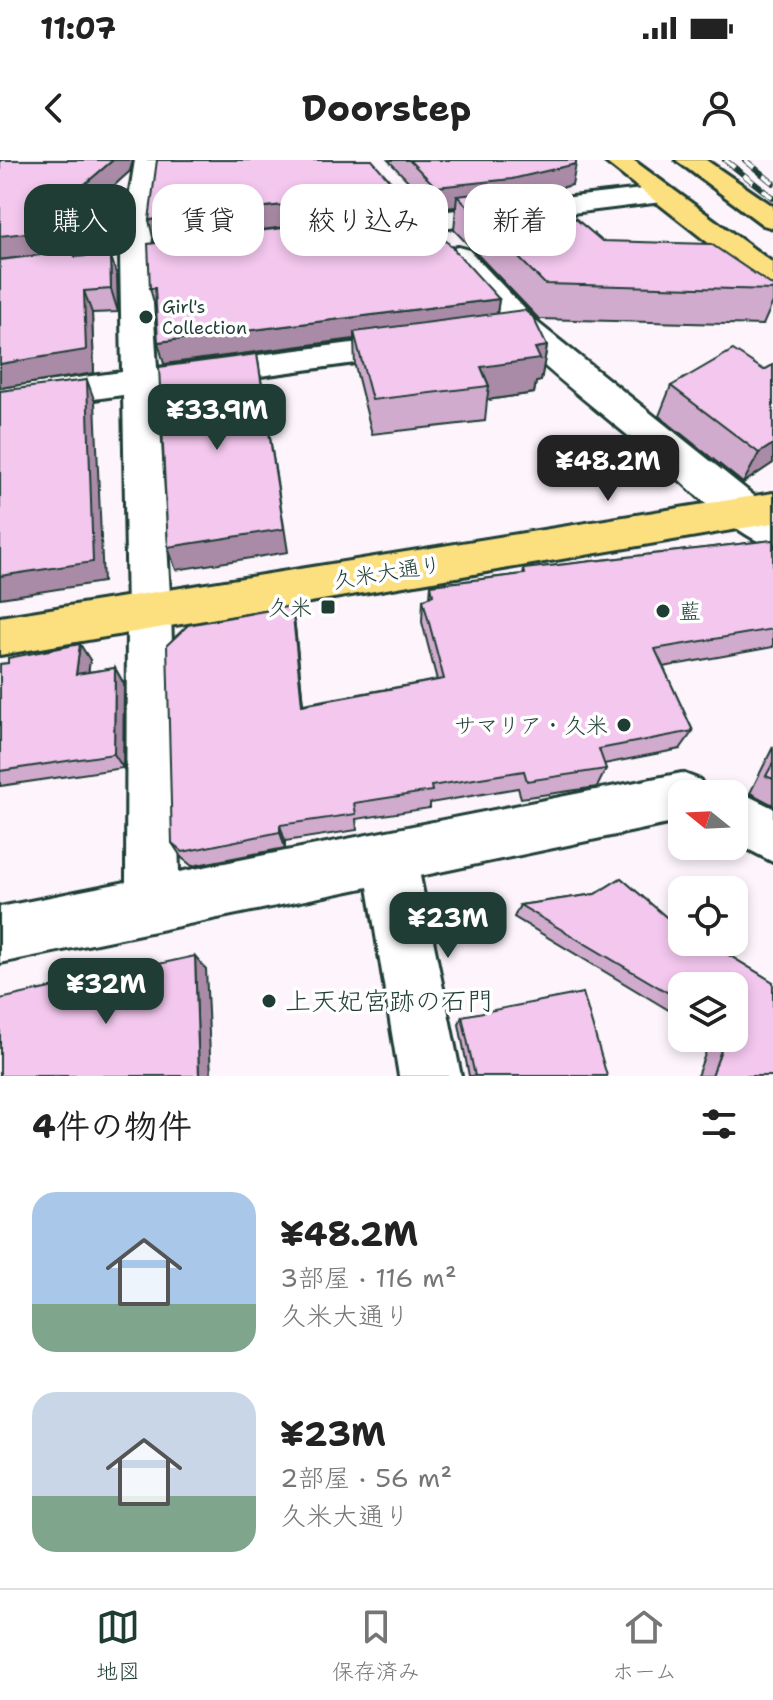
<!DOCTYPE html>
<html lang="ja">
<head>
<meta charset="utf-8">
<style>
	:root { --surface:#fff; --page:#f2f2f2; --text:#222; --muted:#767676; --line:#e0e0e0; --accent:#1f3d34 }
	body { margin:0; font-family:"Shantell Sans","Klee One",sans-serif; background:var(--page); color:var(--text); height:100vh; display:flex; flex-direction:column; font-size:30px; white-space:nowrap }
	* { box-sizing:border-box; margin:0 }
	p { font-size:26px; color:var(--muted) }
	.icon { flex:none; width:44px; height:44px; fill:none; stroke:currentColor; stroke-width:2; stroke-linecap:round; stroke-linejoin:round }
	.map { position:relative; height:916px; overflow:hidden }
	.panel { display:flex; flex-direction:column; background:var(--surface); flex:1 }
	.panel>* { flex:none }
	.guide { position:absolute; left:24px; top:24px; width:726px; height:72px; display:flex; gap:16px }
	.needle { width:52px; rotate:288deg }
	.tools { position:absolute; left:668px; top:620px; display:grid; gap:16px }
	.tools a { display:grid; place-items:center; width:80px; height:80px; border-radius:16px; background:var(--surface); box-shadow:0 4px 12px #0003; font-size:40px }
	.price { position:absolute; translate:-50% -68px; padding:0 18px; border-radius:16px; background:var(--accent); color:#fff; font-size:26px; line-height:52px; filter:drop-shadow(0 2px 4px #0008) }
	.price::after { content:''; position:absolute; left:50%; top:48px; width:24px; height:18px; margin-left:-12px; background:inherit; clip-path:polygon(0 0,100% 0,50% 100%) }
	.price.on { background:#222; color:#fff }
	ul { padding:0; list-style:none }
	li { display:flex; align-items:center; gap:24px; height:200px; padding:0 32px }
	li span { display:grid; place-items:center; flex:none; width:224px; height:160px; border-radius:24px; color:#555 }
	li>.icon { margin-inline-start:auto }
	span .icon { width:96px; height:96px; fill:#fffc; stroke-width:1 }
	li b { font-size:34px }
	h2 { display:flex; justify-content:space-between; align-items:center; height:96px; padding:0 32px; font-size:34px }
	.chip { padding:0 28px; border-radius:24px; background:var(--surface); box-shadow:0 4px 12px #0003; font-size:28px; line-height:72px }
	.chip.on { background:var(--accent); color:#fff }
	.status { display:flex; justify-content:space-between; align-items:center; height:56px; padding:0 40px; background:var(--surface); direction:ltr }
	.status svg { height:22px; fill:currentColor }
	header { display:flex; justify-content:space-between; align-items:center; height:104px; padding:0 32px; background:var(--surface); font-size:36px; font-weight:700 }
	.menu { display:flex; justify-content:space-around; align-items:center; height:112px; border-top:2px solid var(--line); background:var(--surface); font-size:22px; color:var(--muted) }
	.menu a { display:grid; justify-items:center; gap:4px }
	.menu .on { color:var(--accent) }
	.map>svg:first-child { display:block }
	.green { fill:#a7e5ac; stroke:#639170; stroke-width:2 }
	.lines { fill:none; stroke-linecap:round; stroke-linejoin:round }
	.minor-casing { stroke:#1f3d34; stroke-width:6 }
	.major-casing { stroke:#1f3d34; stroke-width:6 }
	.highway-casing { stroke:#1f3d34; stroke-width:6 }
	.minor { fill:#fff; fill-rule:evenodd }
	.major { fill:#fce080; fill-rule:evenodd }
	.highway { fill:#fce080; fill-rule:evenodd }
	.rail-casing { stroke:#1f3d34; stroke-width:6 }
	.rail { stroke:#fff; stroke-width:4; stroke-dasharray:12; stroke-linecap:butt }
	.wall { fill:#d1abcd; stroke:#1f3d34; stroke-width:2 }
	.shaded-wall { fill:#aa8ba7; stroke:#1f3d34; stroke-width:2 }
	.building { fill:#f3c7ee; stroke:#1f3d34; stroke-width:2 }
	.poi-dot { fill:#1f3d34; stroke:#fff; stroke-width:3 }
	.labels { text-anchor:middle; stroke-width:7; stroke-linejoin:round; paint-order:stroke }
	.far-poi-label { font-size:18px; fill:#1f3d34; stroke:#fff; text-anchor:start }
	.street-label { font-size:22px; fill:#1f3d34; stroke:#fff }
	.poi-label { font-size:22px; fill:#1f3d34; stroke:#fff; text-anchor:end }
	.near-poi-label { font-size:26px; fill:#1f3d34; stroke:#fff; text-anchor:start }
</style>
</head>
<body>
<div class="status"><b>11:07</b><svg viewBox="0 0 49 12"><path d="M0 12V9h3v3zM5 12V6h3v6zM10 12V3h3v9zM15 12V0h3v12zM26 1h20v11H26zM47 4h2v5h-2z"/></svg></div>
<header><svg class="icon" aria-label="back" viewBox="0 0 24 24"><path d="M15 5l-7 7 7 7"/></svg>Doorstep<svg class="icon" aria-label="person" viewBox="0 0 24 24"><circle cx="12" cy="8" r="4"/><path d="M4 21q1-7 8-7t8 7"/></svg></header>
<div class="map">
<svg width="773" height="916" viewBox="0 0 773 916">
	<rect width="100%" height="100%" fill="#fdf4fc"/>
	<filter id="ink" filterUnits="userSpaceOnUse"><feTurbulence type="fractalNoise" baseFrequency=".0125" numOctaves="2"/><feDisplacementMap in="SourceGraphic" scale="16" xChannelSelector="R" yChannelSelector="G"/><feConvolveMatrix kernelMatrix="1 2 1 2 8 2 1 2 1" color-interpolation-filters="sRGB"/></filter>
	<g filter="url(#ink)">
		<polygon class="green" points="115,52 114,79 97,88 12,98 5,57"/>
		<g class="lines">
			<g class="minor-casing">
				<g id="minor">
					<polygon points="135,0 161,0 150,95 157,208 414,175 426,178 431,185 426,192 414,195 158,230 171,452 179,712 682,613 700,620 706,634 682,634 682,661 420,716 461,916 399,916 368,727 0,803 0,747 126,722 127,452 123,235 0,252 0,228 122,212 120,95"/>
					<polygon points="660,27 670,29 674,35 670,41 368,78 358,75 354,69 358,63 368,60"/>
					<path d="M458,87L469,90L538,163L773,351V387C735,376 691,329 661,303C586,239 499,178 443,96L447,90Z"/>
					<polygon points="734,629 773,648 773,702 734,682 734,634 722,634"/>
				</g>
			</g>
			<g class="major-casing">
				<polygon id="major" points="773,333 773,363 0,495 0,457"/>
			</g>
			<g class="highway-casing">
				<g id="highway">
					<polygon points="603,0 633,0 773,103 773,127 762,125"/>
					<polygon points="676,0 706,0 773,46 773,68 763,65"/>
				</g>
			</g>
			<use href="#minor" class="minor"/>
			<use href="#major" class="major"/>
			<use href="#highway" class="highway"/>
			<g class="rail-casing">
				<g id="rail">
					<polyline points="725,0 773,38"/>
					<polyline points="745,0 773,23"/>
				</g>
			</g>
			<use href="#rail" class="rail"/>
		</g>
		<g class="wall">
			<polygon points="0,0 133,0 130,11 72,64 77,90 8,99 74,91 76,97 110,94 117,116 118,152 92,153 94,213 0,228"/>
			<polygon points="388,0 576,0 572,25 544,32 602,81 773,126 773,142 763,165 539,159 454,70 456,47 435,49"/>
			<polygon points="150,128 499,139 497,153 547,186 541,221 536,222 534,233 487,240 485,261 372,274 355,206 354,179 164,204 156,150"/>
			<polygon points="773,205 773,303 743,323 659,256 671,226 764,210"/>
			<polygon points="773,380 773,487 663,507 693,571 680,589 604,604 606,609 597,627 521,638 518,628 430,643 430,648 356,659 357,670 285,681 285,688 192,706 182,698 172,683 292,446 295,467 303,544 437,520 422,462 423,440 430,437 431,425 523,414 524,409"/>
			<polygon points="90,500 88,512 115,508 124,524 123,608 0,626 0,504"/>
			<polygon points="773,587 773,645 750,633"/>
			<polygon points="621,718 666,757 682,767 682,782 707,782 773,822 773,916 697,916 711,878 734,878 734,826 682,826 682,858 514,757 520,745 595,734"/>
			<polygon points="462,856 607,916 469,916 459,864"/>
		</g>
		<g class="shaded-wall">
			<polygon points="113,0 133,0 130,11 72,64 77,90 0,100 0,76 64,42"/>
			<polygon points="576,4 572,25 510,41 457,36 456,47 435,49 436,27"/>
			<polygon points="400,32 400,54 154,82 149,60"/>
			<polygon points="110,94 117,116 118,152 111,129"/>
			<polygon points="84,131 92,153 94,213 0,228 0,204"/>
			<polygon points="499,139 496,161 354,172 354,179 164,204 158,182"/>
			<polygon points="547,186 541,221 536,222 534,233 487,240 489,226 481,207 535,188"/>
			<polygon points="257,194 288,392 176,410 168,387"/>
			<polygon points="87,220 95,242 103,422 0,438 0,416"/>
			<polygon points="773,284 773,303 743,323 759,293"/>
			<polygon points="292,446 295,467 305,564 302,545"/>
			<polygon points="80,484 90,500 86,529 76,514"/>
			<polygon points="115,508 124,524 123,608 114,594"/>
			<polygon points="280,665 285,681 285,688 280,672"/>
			<polygon points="195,796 206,809 211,916 199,916"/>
		</g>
		<g class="building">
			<polygon points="0,0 113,0 64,42 69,68 0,76"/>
			<polygon points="157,0 372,0 400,32 149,60"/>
			<polygon points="409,0 576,0 576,4 512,19 436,27"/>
			<polygon points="538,27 602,81 711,84 773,126 773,130 545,124 457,36"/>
			<polygon points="420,52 499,139 158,182 155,128 150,128 148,84"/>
			<polygon points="74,91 75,97 110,94 111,129 84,131 86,190 0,204 0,100"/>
			<polygon points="524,150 533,157 547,186 535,188 540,199 481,207 489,226 372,240 354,172"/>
			<polygon points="733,190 764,210 773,205 773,284 759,293 671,226"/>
			<polygon points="257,194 284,369 168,387 159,207"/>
			<polygon points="87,220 93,402 0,416 0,231"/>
			<polygon points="773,380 773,469 655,489 693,571 599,589 606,609 527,621 524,611 431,626 432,631 354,643 356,654 280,665 280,672 183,692 172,683 167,485 188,465 292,446 302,545 444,519 423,440 433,435 431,425 525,414 524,409"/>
			<polygon points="80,484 76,514 115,508 114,594 0,611 0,504 8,503 8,498"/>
			<polygon points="773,603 773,619 766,616"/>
			<polygon points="621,718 666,757 682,767 682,782 707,782 773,822 773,916 712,916 725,878 734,878 734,826 682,826 682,841 520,745 595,734"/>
			<polygon points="195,796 199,916 0,916 0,839"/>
			<polygon points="583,833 607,916 475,916 462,856"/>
		</g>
	</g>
	<g class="poi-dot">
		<circle cx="146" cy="157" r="8"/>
		<rect x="320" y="439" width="16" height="16" rx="4"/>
		<circle cx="663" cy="451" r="8"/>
		<circle cx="624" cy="565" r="8"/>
		<circle cx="269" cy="841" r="8"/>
	</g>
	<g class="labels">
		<g class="far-poi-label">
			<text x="162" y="153">Girl's<tspan x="162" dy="21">Collection</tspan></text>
		</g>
		<g class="street-label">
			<text transform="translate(387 412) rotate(-9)" y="8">久米大通り</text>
		</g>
		<g class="poi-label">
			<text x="312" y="455">久米</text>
			<text x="679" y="459" text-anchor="start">藍</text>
			<text x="608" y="573">サマリア・久米</text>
		</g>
		<g class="near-poi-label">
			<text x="285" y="850">上天妃宮跡の石門</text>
		</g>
	</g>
</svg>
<div class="tools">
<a><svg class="needle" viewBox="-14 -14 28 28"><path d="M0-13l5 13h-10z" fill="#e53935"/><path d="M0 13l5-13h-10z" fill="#767676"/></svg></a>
<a><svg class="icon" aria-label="locate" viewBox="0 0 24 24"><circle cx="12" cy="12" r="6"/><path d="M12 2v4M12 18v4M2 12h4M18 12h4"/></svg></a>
<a><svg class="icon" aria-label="layers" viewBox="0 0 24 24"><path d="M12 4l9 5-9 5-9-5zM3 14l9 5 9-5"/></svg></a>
</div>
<b class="price" style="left:217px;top:292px">¥33.9M</b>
<b class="price on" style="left:608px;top:343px">¥48.2M</b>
<b class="price" style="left:448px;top:800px">¥23M</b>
<b class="price" style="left:106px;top:866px">¥32M</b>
<div class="guide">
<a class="chip on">購入</a>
<a class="chip">賃貸</a>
<a class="chip">絞り込み</a>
<a class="chip">新着</a>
</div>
</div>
<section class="panel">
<h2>4件の物件<svg class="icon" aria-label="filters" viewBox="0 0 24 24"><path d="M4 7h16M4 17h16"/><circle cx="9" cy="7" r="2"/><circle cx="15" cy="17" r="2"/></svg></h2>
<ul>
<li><span style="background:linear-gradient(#a9c7e8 70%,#7fa58c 0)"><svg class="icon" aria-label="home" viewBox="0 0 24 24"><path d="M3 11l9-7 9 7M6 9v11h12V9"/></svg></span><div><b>¥48.2M</b><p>3部屋 · 116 m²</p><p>久米大通り</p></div></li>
<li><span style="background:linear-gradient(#c9d6e8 65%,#7fa58c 0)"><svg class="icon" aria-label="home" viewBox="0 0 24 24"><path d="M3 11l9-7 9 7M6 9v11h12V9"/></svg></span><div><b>¥23M</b><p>2部屋 · 56 m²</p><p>久米大通り</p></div></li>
</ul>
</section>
<nav class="menu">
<a class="on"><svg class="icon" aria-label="map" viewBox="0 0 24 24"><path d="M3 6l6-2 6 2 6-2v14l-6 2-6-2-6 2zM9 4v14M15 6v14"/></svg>地図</a>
<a><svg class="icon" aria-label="saved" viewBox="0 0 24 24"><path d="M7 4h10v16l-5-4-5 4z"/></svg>保存済み</a>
<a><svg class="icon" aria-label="home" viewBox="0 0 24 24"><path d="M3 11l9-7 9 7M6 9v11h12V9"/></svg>ホーム</a>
</nav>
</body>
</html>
